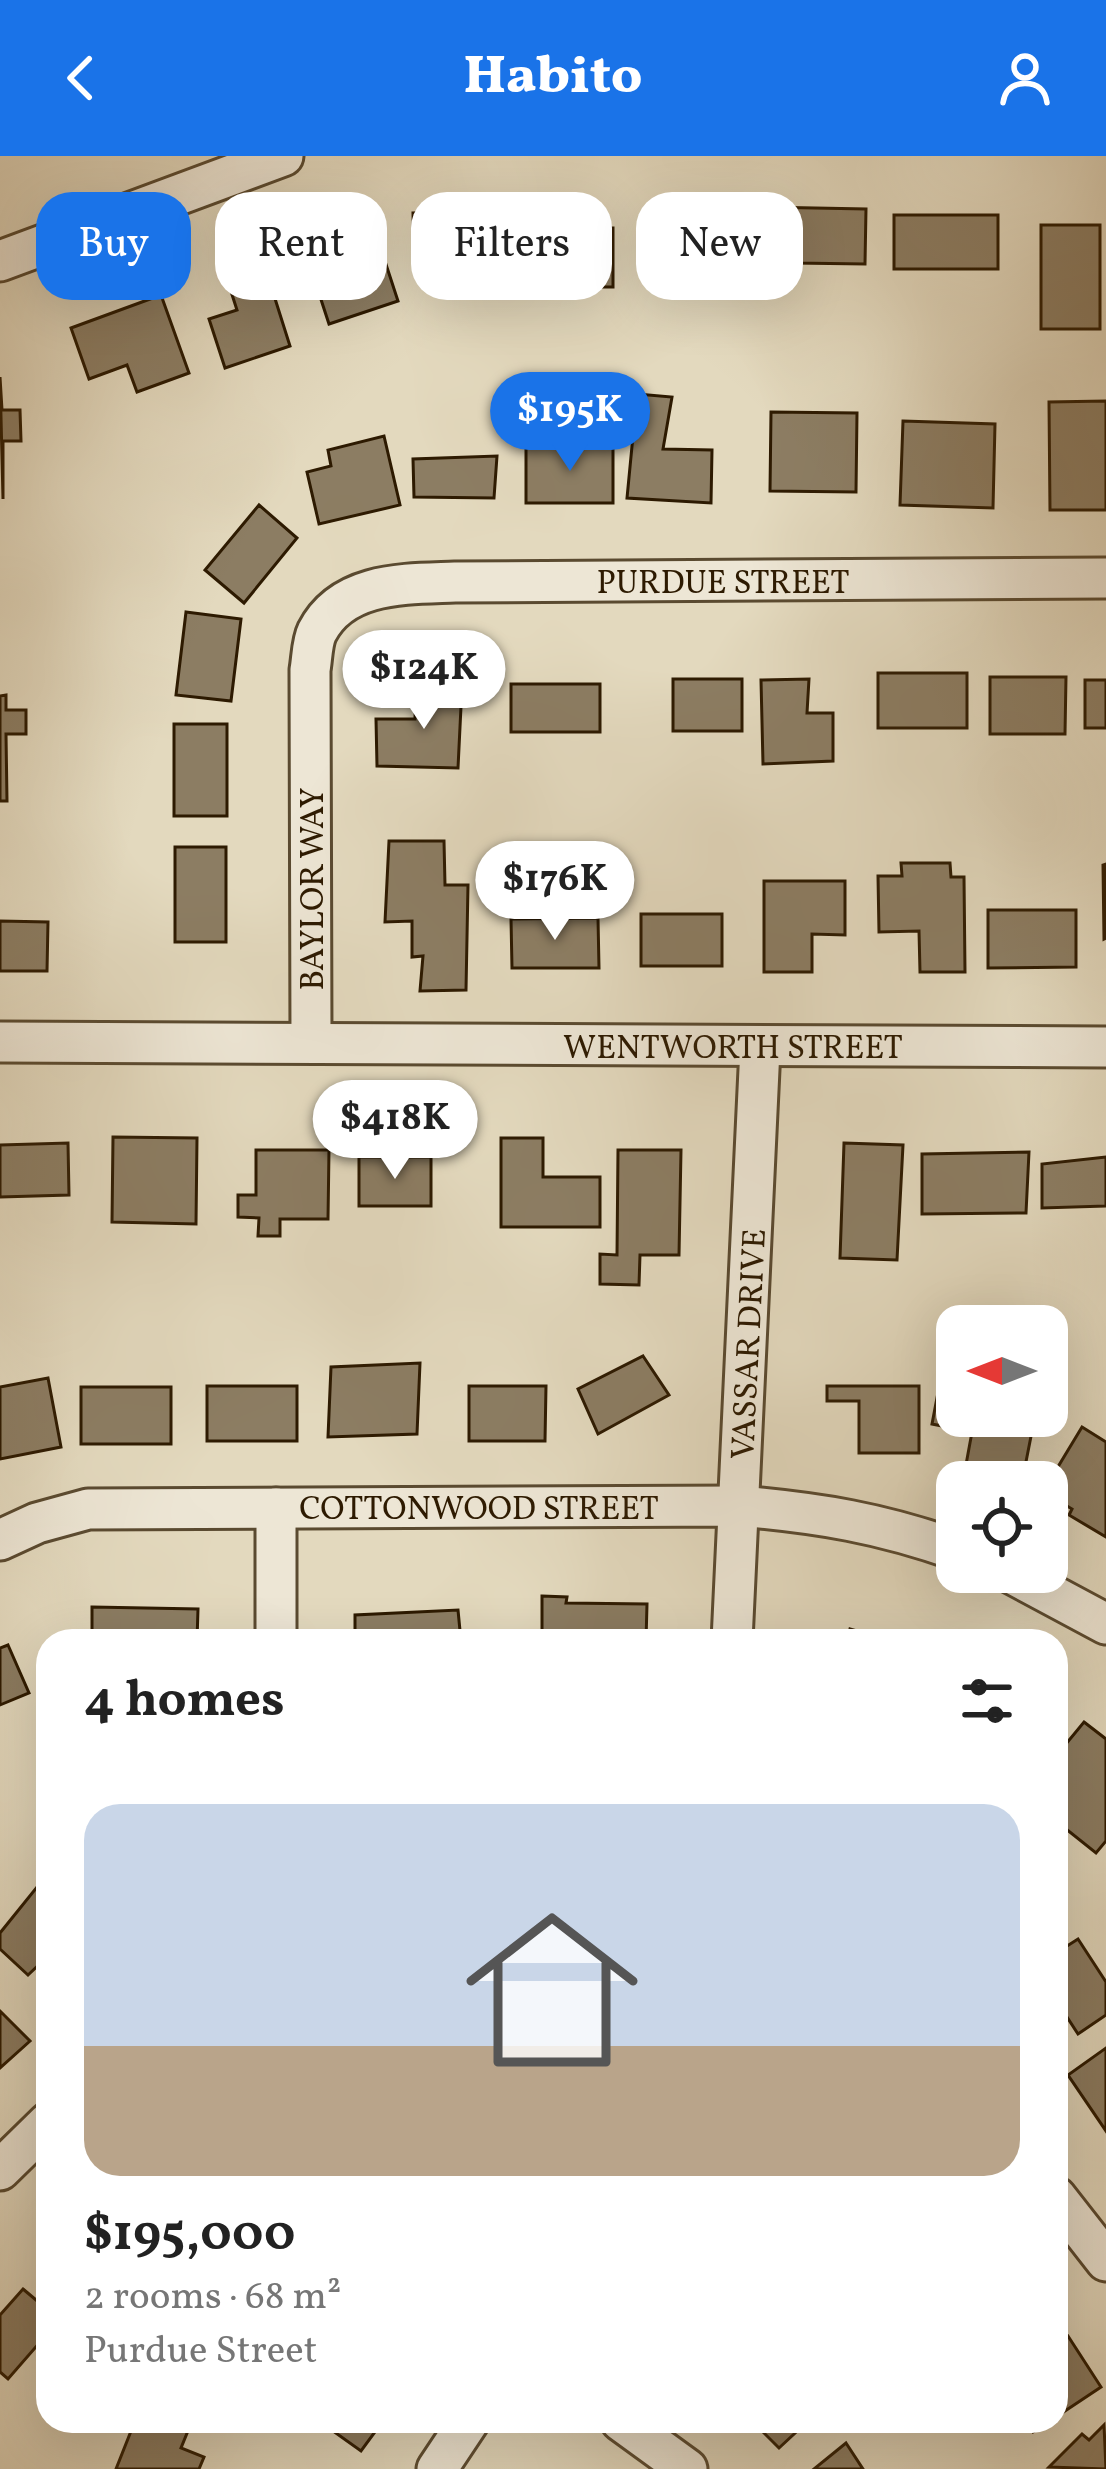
<!DOCTYPE html>
<html lang="en">
<head>
<meta charset="utf-8">
<style>
	:root { --surface:#fff; --page:#f6f6f6; --text:#222; --muted:#767676; --line:#e0e0e0; --accent:#1a73e8 }
	body { margin:0; font-family:Vollkorn,serif; background:var(--page); color:var(--text); height:100vh; display:flex; flex-direction:column; font-size:45px; white-space:nowrap }
	* { box-sizing:border-box; margin:0 }
	p { font-size:39px; color:var(--muted) }
	.icon { flex:none; width:66px; height:66px; fill:none; stroke:currentColor; stroke-width:2; stroke-linecap:round; stroke-linejoin:round }
	.map { position:relative; flex:1; overflow:hidden }
	.panel { position:absolute; left:36px; top:1473px; width:1032px; height:804px; display:flex; flex-direction:column; background:var(--surface); border-radius:36px; box-shadow:0 12px 48px #0002 }
	.panel>* { flex:none }
	.banner { position:absolute; left:36px; top:36px; width:1035px; height:108px; display:flex; gap:24px }
	.needle { width:78px; rotate:270deg }
	.buttons { position:absolute; left:936px; top:1149px; display:grid; gap:24px }
	.buttons a { display:grid; place-items:center; width:132px; height:132px; border-radius:24px; background:var(--surface); box-shadow:0 12px 48px #0002; font-size:60px }
	.price { position:absolute; translate:-50% -102px; padding:0 27px; border-radius:42px; background:#fff; color:#222; font-size:39px; line-height:78px; filter:drop-shadow(0 3px 6px #0008) }
	.price::after { content:''; position:absolute; left:50%; top:72px; width:36px; height:27px; margin-left:-18px; background:inherit; clip-path:polygon(0 0,100% 0,50% 100%) }
	.price.active { background:var(--accent); color:#fff }
	ul { padding:0; list-style:none }
	li { display:grid; align-content:center; gap:24px; height:636px; padding:0 48px }
	li+li { border-top:3px solid var(--line) }
	li span { display:grid; place-items:center; height:372px; border-radius:36px; color:#555 }
	li>.icon { margin-inline-start:auto }
	span .icon { width:216px; height:216px; fill:#fffc; stroke-width:1 }
	li b { font-size:51px }
	h2 { display:flex; justify-content:space-between; align-items:center; height:144px; padding:0 48px; font-size:51px }
	.tag { padding:0 42px; border-radius:36px; background:var(--surface); box-shadow:0 12px 48px #0002; font-size:42px; line-height:108px }
	.tag.active { background:var(--accent); color:#fff }
	header { display:flex; justify-content:space-between; align-items:center; height:156px; padding:0 48px; background:var(--accent); color:#fff; font-size:54px; font-weight:800 }
	.map>svg:first-child { display:block }
	.building { fill:#8c7d63; stroke:#2d1a01; stroke-width:3 }
	.lines { fill:none; stroke-linecap:round; stroke-linejoin:round }
	.street-casing { stroke:#5a4a30; stroke-width:45 }
	.street { stroke:#ede6d5; stroke-width:39 }
	.labels { text-anchor:middle; stroke-width:10; stroke-linejoin:round; paint-order:stroke }
	.street-label { font-size:33px; fill:#2d1a01; stroke:#ede6d5 }
</style>
</head>
<body>
<header><svg class="icon" aria-label="back" viewBox="0 0 24 24"><path d="M15 5l-7 7 7 7"/></svg>Habito<svg class="icon" aria-label="person" viewBox="0 0 24 24"><circle cx="12" cy="8" r="4"/><path d="M4 21q1-7 8-7t8 7"/></svg></header>
<div class="map">
<svg width="1106" height="2313" viewBox="0 0 1106 2313">
	<rect width="100%" height="100%" fill="#e3d9be"/>
	<filter id="stains"><feTurbulence type="fractalNoise" baseFrequency=".00167" numOctaves="4"/><feColorMatrix values="0 0 0 0 .2 0 0 0 0 .09 0 0 0 0 .02 0 0 0 .5 -.17"/></filter>
	<radialGradient id="worn" r=".72"><stop offset=".6" stop-color="#630" stop-opacity="0"/><stop offset="1" stop-color="#630" stop-opacity=".3"/></radialGradient>
	<g class="building">
		<polygon points="652,50 699,51 698,134 651,134"/>
		<polygon points="763,51 866,53 865,108 794,107 794,90 763,90"/>
		<polygon points="503,55 504,113 463,114 463,106 414,107 413,57"/>
		<rect x="894" y="59" width="104" height="54"/>
		<rect x="1041" y="69" width="59" height="104"/>
		<rect x="536" y="72" width="77" height="59"/>
		<polygon points="381,93 398,145 329,168 312,116"/>
		<polygon points="265,111 290,190 225,212 209,163 237,154 227,123"/>
		<polygon points="161,139 189,217 137,236 127,209 89,223 71,172"/>
		<polygon points="0,221 2,254 20,254 21,285 3,285 3,343"/>
		<polygon points="637,238 672,241 663,293 712,294 711,347 627,342"/>
		<polygon points="1106,245 1106,354 1050,354 1049,246"/>
		<polygon points="771,256 857,257 856,336 770,335"/>
		<polygon points="903,265 995,268 993,352 900,349"/>
		<polygon points="384,280 400,349 319,368 307,316 331,310 328,294"/>
		<rect x="526" y="289" width="87" height="58"/>
		<polygon points="497,300 494,342 414,341 413,303"/>
		<polygon points="259,349 297,382 244,447 205,414"/>
		<polygon points="186,456 241,463 231,545 176,539"/>
		<rect x="878" y="517" width="89" height="55"/>
		<polygon points="990,521 1066,521 1065,578 990,578"/>
		<rect x="673" y="523" width="69" height="52"/>
		<polygon points="809,523 807,557 833,557 833,605 763,608 761,524"/>
		<rect x="1085" y="524" width="21" height="48"/>
		<rect x="511" y="528" width="89" height="48"/>
		<polygon points="416,529 462,530 458,612 377,610 376,563 415,563"/>
		<polygon points="6,539 6,554 26,554 26,578 6,578 7,645 0,645 0,540"/>
		<rect x="174" y="568" width="53" height="92"/>
		<polygon points="389,685 444,685 445,729 468,729 466,834 420,835 423,800 412,801 412,765 385,766"/>
		<rect x="175" y="691" width="51" height="95"/>
		<polygon points="901,707 950,707 951,721 964,721 965,816 920,816 919,775 879,776 878,720 902,720"/>
		<polygon points="1106,708 1106,782 1104,783 1103,709"/>
		<polygon points="764,725 845,725 845,779 812,778 812,816 764,816"/>
		<polygon points="988,754 1076,754 1076,811 988,812"/>
		<rect x="641" y="758" width="81" height="52"/>
		<polygon points="598,762 599,812 512,812 511,763"/>
		<polygon points="0,765 48,766 47,815 0,815"/>
		<polygon points="113,981 197,982 196,1068 112,1066"/>
		<polygon points="501,982 543,982 543,1021 600,1021 600,1071 501,1071"/>
		<polygon points="68,987 69,1039 0,1041 0,989"/>
		<polygon points="844,987 903,989 897,1104 840,1102"/>
		<polygon points="256,994 329,994 328,1063 280,1063 280,1080 258,1080 259,1062 238,1061 238,1039 256,1039"/>
		<polygon points="618,994 681,994 679,1099 640,1099 639,1129 600,1128 600,1098 617,1099"/>
		<polygon points="1029,996 1026,1057 922,1058 922,998"/>
		<rect x="359" y="1001" width="72" height="49"/>
		<polygon points="1106,1001 1106,1050 1042,1052 1042,1008"/>
		<polygon points="643,1200 669,1239 598,1278 578,1233"/>
		<polygon points="420,1207 417,1278 328,1281 331,1211"/>
		<polygon points="48,1222 61,1291 0,1303 0,1231"/>
		<polygon points="940,1226 957,1229 957,1260 1035,1260 1022,1326 965,1314 972,1276 932,1268"/>
		<rect x="207" y="1230" width="90" height="55"/>
		<polygon points="469,1230 546,1230 545,1285 469,1285"/>
		<polygon points="827,1230 919,1230 919,1297 859,1297 859,1245 827,1245"/>
		<rect x="81" y="1231" width="90" height="57"/>
		<polygon points="1082,1271 1106,1286 1106,1381 1069,1359 1072,1353 1047,1338 1047,1329"/>
		<polygon points="542,1440 567,1441 566,1447 647,1448 646,1485 542,1485"/>
		<polygon points="92,1451 198,1453 197,1485 92,1485"/>
		<polygon points="458,1454 461,1485 355,1485 355,1459"/>
		<polygon points="850,1473 891,1485 847,1485"/>
		<polygon points="8,1489 29,1537 0,1549 0,1492"/>
		<polygon points="1084,1566 1106,1583 1106,1685 1096,1697 1056,1665 1056,1600"/>
		<polygon points="37,1731 48,1740 48,1800 28,1819 0,1793 0,1777"/>
		<polygon points="1078,1783 1106,1826 1106,1859 1078,1878 1056,1844 1056,1797"/>
		<polygon points="0,1855 30,1885 0,1912"/>
		<polygon points="1106,1892 1106,1975 1068,1919"/>
		<polygon points="23,2133 48,2154 48,2177 8,2223 0,2216 0,2159"/>
		<polygon points="1068,2180 1101,2231 1056,2261 1056,2188"/>
		<polygon points="135,2265 192,2265 181,2292 204,2301 199,2313 116,2313"/>
		<polygon points="319,2265 383,2265 361,2295"/>
		<polygon points="752,2265 808,2265 779,2292"/>
		<polygon points="1025,2265 1050,2265 1033,2276"/>
		<polygon points="1104,2269 1106,2313 1049,2311 1082,2278 1089,2284"/>
		<polygon points="846,2287 863,2313 814,2313"/>
	</g>
	<g class="lines">
		<g class="street-casing">
			<g id="street">
				<polyline points="0,105 283,0"/>
				<polyline points="0,886 1106,891"/>
				<path d="M311,886L310,514C312,503 312,486 317,476C343,425 407,428 455,426L1106,422"/>
				<polyline points="276,1352 276,1485"/>
				<path d="M0,1384L37,1367L88,1353L739,1350C820,1357 880,1367 957,1394"/>
				<polyline points="1009,1416 1106,1468"/>
				<polyline points="732,1485 760,892"/>
				<polyline points="0,2014 48,1967"/>
				<polyline points="1056,2041 1106,2105"/>
				<polyline points="621,2265 687,2313"/>
				<polyline points="437,2313 469,2265"/>
			</g>
		</g>
		<use href="#street" class="street"/>
	</g>
	<g class="labels">
		<g class="street-label">
			<text x="723" y="437">PURDUE STREET</text>
			<text transform="translate(311 733) rotate(-90)" y="12">BAYLOR WAY</text>
			<text x="733" y="902">WENTWORTH STREET</text>
			<text transform="translate(747 1188) rotate(-87)" y="12">VASSAR DRIVE</text>
			<text x="479" y="1363">COTTONWOOD STREET</text>
		</g>
	</g>
	<rect width="100%" height="100%" filter="url(#stains)"/>
	<rect width="100%" height="100%" fill="url(#worn)"/>
</svg>
<div class="buttons">
<a><svg class="needle" viewBox="-14 -14 28 28"><path d="M0-13l5 13h-10z" fill="#e53935"/><path d="M0 13l5-13h-10z" fill="#767676"/></svg></a>
<a><svg class="icon" aria-label="locate" viewBox="0 0 24 24"><circle cx="12" cy="12" r="6"/><path d="M12 2v4M12 18v4M2 12h4M18 12h4"/></svg></a>
</div>
<b class="price active" style="left:570px;top:318px">$195K</b>
<b class="price" style="left:424px;top:576px">$124K</b>
<b class="price" style="left:555px;top:787px">$176K</b>
<b class="price" style="left:395px;top:1026px">$418K</b>
<div class="banner">
<a class="tag active">Buy</a>
<a class="tag">Rent</a>
<a class="tag">Filters</a>
<a class="tag">New</a>
</div>
<section class="panel">
<h2>4 homes<svg class="icon" aria-label="filters" viewBox="0 0 24 24"><path d="M4 7h16M4 17h16"/><circle cx="9" cy="7" r="2"/><circle cx="15" cy="17" r="2"/></svg></h2>
<ul>
<li><span style="background:linear-gradient(#c9d6e8 65%,#b9a48a 0)"><svg class="icon" aria-label="home" viewBox="0 0 24 24"><path d="M3 11l9-7 9 7M6 9v11h12V9"/></svg></span><div><b>$195,000</b><p>2 rooms · 68 m²</p><p>Purdue Street</p></div></li>
</ul>
</section>
</div>
</body>
</html>
